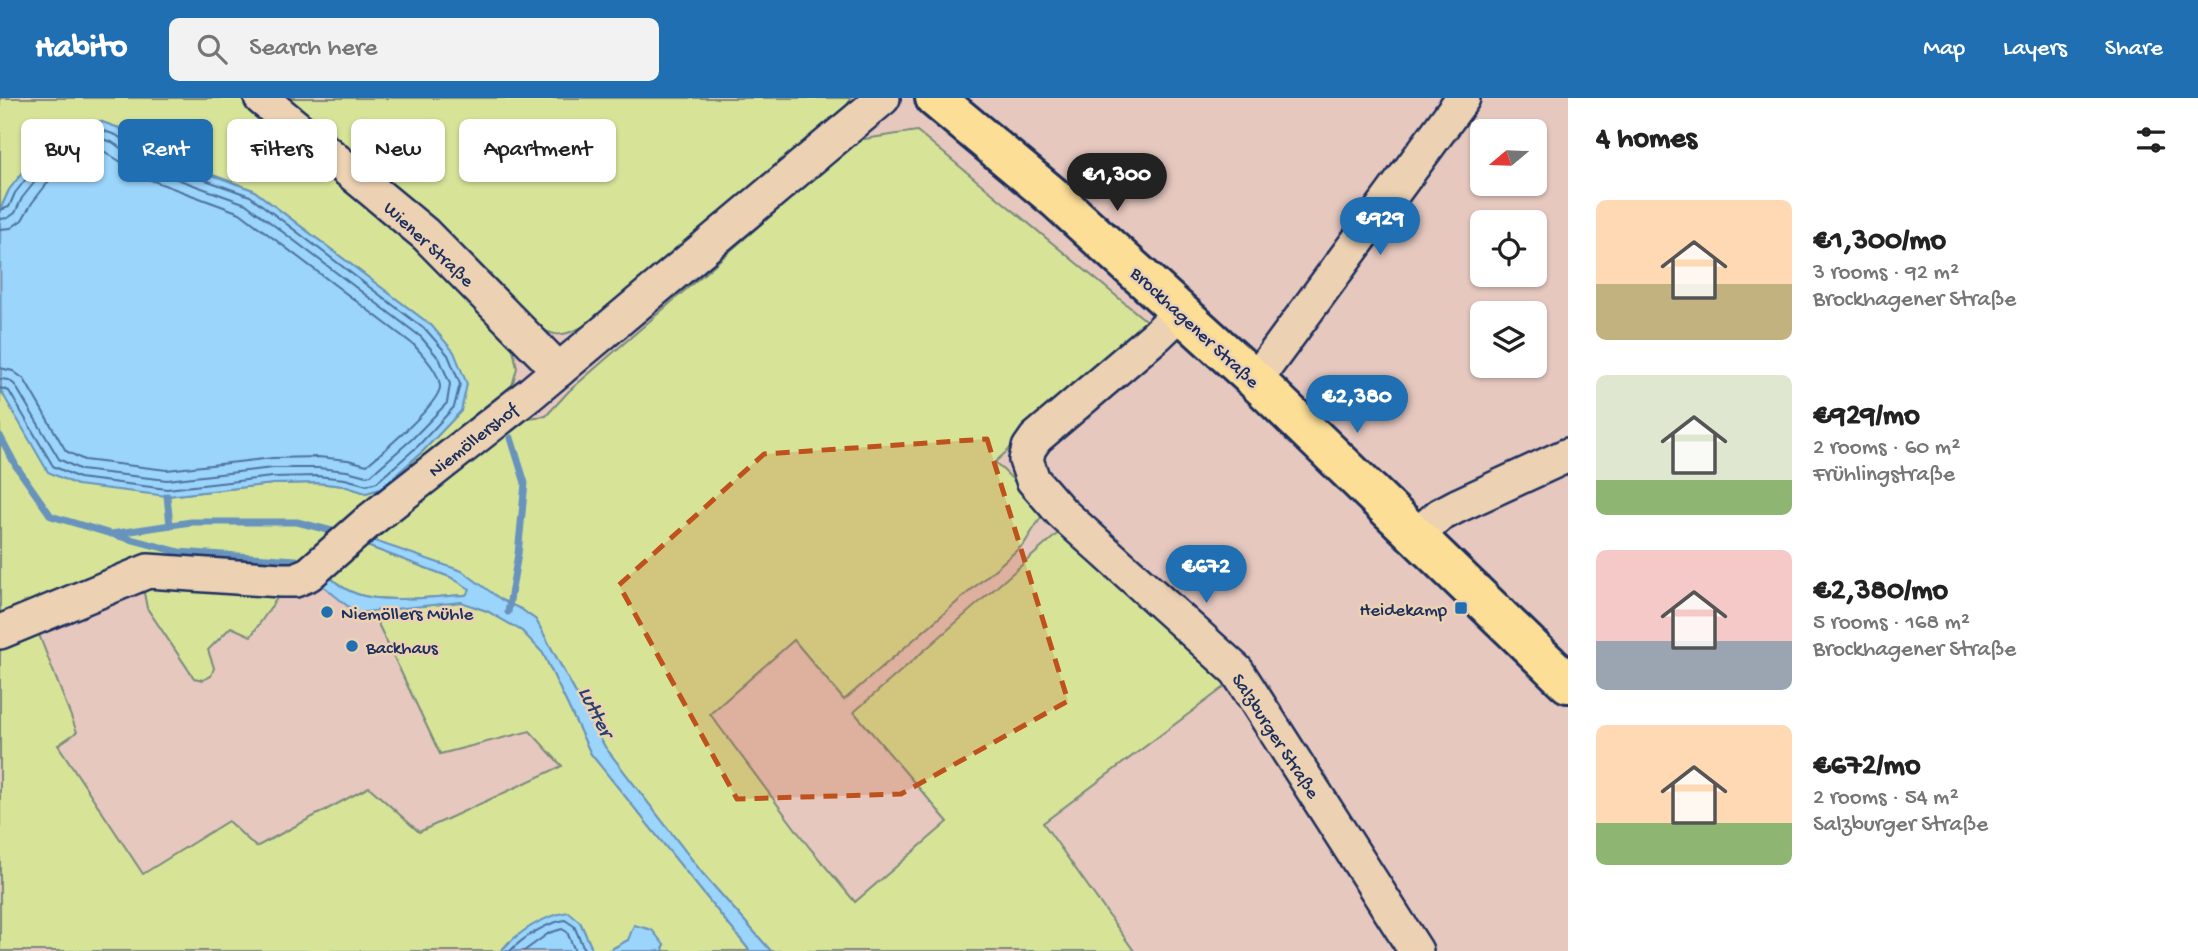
<!DOCTYPE html>
<html lang="en">
<head>
<meta charset="utf-8">
<style>
	:root { --surface:#fff; --page:#f2f2f2; --text:#222; --muted:#767676; --accent:#1f6fb2 }
	body { margin:0; font-family:"Gochi Hand",sans-serif; background:var(--page); color:var(--text); height:100vh; display:flex; flex-direction:column; font-size:26px; white-space:nowrap }
	* { box-sizing:border-box; margin:0 }
	p { font-size:23px; color:var(--muted) }
	.icon { flex:none; width:38px; height:38px; fill:none; stroke:currentColor; stroke-width:2; stroke-linecap:round; stroke-linejoin:round }
	.map { position:relative; flex:1; overflow:hidden }
	.details { display:flex; flex-direction:column; background:var(--surface); width:630px }
	.details>* { flex:none }
	.guide { position:absolute; left:21px; top:21px; width:665px; height:63px; display:flex; gap:14px }
	.needle { width:46px; rotate:251deg }
	.buttons { position:absolute; left:1470px; top:21px; display:grid; gap:14px }
	.buttons a { display:grid; place-items:center; width:77px; height:77px; border-radius:10px; background:var(--surface); box-shadow:0 2px 5px #0004; font-size:35px }
	.price { position:absolute; translate:-50% -60px; padding:0 16px; border-radius:24px; background:var(--accent); color:#fff; font-size:23px; line-height:46px; filter:drop-shadow(0 2px 4px #0008) }
	.price::after { content:''; position:absolute; left:50%; top:42px; width:21px; height:16px; margin-left:-10px; background:inherit; clip-path:polygon(0 0,100% 0,50% 100%) }
	.price.active { background:#222; color:#fff }
	ul { padding:0; list-style:none }
	li { display:flex; align-items:center; gap:21px; height:175px; padding:0 28px }
	li span { display:grid; place-items:center; flex:none; width:196px; height:140px; border-radius:10px; color:#555 }
	li>.icon { margin-inline-start:auto }
	span .icon { width:84px; height:84px; fill:#fffc; stroke-width:1 }
	li b { font-size:30px }
	h2 { display:flex; justify-content:space-between; align-items:center; height:84px; padding:0 28px; font-size:30px }
	.chip { padding:0 24px; border-radius:10px; background:var(--surface); box-shadow:0 2px 5px #0004; font-size:24px; line-height:63px }
	.chip.active { background:var(--accent); color:#fff }
	header { display:flex; align-items:center; gap:42px; box-sizing:border-box; height:98px; padding:0 35px; background:var(--accent); color:#fff }
	header strong { font-size:33px }
	nav { display:flex; gap:38px; margin-inline-start:auto; font-size:24px }
	.search { width:490px; height:63px; background:var(--page); display:flex; align-items:center; gap:18px; box-sizing:border-box; padding:0 24px; border-radius:10px; color:var(--muted); font-size:26px }
	main { display:flex; flex:1; min-height:0 }
	.map>svg:first-child { display:block }
	.green { fill:#d7e498; stroke:#798a7b; stroke-width:2 }
	.water { fill:#9bd5fb; stroke:#6893bc; stroke-width:2 }
	.lines { fill:none; stroke-linecap:round; stroke-linejoin:round }
	.shore { stroke:#4e719d; stroke-width:2 }
	.stream { stroke:#6893bc; stroke-width:7 }
	.minor-casing { stroke:#1b2f5e; stroke-width:38 }
	.major-casing { stroke:#1b2f5e; stroke-width:44 }
	.minor { stroke:#ecd1b3; stroke-width:33 }
	.major { stroke:#fcde96; stroke-width:38 }
	.marked { fill:#bf511c; fill-opacity:0.2; stroke:#bf511c; stroke-width:5; stroke-dasharray:14 9; stroke-linejoin:round }
	.poi-dot { fill:#1f6fb2; stroke:#ecd1b3; stroke-width:2.5 }
	.labels { text-anchor:middle; stroke-width:5; stroke-linejoin:round; paint-order:stroke }
	.street-label { font-size:19px; fill:#1b2f5e; stroke:#ecd1b3 }
	.poi-label { font-size:19px; fill:#1b2f5e; stroke:#ecd1b3; text-anchor:start }
	.water-label { font-size:21px; font-style:italic; fill:#28406e; stroke:#ecd1b3 }
</style>
</head>
<body>
<header>
<strong>Habito</strong>
<div class="search"><svg class="icon" aria-label="search" viewBox="0 0 24 24"><circle cx="10" cy="10" r="6"/><path d="M15 15l6 6"/></svg>Search here</div>
<nav><a>Map</a><a>Layers</a><a>Share</a></nav>
</header>
<main>
<div class="map">
<svg width="1568" height="853" viewBox="0 0 1568 853">
	<rect width="100%" height="100%" fill="#e6c8bf"/>
	<filter id="ink" filterUnits="userSpaceOnUse"><feTurbulence type="fractalNoise" baseFrequency=".0143" numOctaves="2"/><feDisplacementMap in="SourceGraphic" scale="14" xChannelSelector="R" yChannelSelector="G"/><feConvolveMatrix kernelMatrix="1 2 1 2 8 2 1 2 1" color-interpolation-filters="sRGB"/></filter>
	<g filter="url(#ink)">
		<g class="green">
			<polygon points="0,0 241,0 418,145 512,246 517,270 510,295 298,472 156,462 0,522 0,289 1,293 167,398 273,386 317,385 344,388 366,395 380,391 423,353 461,313 432,228 253,92 158,57 119,30 99,23 78,33 68,42 40,52 9,92 0,112"/>
			<path d="M289,0H850L848,6L833,21L590,225C563,239 555,242 530,223L442,128Z"/>
			<polygon points="917,33 1150,226 995,364 1045,413 1024,446 844,602 794,542 710,616 809,749 855,804 948,724 854,614 1064,430 1234,582 1043,725 1134,853 771,853 703,776 605,649 536,522 521,511 366,440 517,321 546,318 569,293 858,42"/>
			<path d="M359,445L450,479L471,491L466,497C436,498 384,506 357,496C344,492 335,483 325,475Z"/>
			<polygon points="146,482 284,490 251,538 231,529 208,552 214,570 211,578 203,582 194,580 147,510 144,495"/>
			<polygon points="461,504 487,513 522,533 543,555 591,656 750,853 663,853 664,847 628,842 608,853 593,853 580,824 509,844 501,853 0,853 0,544 36,529 77,634 58,647 143,776 228,723 256,749 369,689 419,734 562,668 530,633 440,656 372,513"/>
		</g>
		<g class="water">
			<polygon points="99,23 119,30 158,57 253,92 432,228 454,254 467,286 461,313 423,353 380,391 366,395 344,388 317,385 273,386 167,398 77,387 48,374 1,293 0,112 9,92 40,52 68,42 78,33"/>
			<path d="M366,440L462,473L503,503L521,511L536,522L605,649L703,776L771,853H750L591,656L543,555L522,533L487,513L461,504L356,515L317,483L325,475C334,483 344,492 357,496C384,506 436,498 466,497L470,491L450,479L359,445Z"/>
			<path d="M568,814L580,824L593,853H501C518,834 543,818 568,814Z"/>
			<polygon points="634,827 652,832 664,847 663,853 608,853 628,842"/>
		</g>
		<g class="lines">
			<g class="shore">
				<polyline points="0,112 9,109 15,95 44,58 71,48 83,38 98,31 116,37 155,64 250,98 427,233 448,257 460,286 454,309 418,348 377,384 367,387 345,381 317,378 272,379 167,391 79,380 53,368 9,293 0,290"/>
				<polyline points="0,121 8,120 15,115 22,100 50,65 75,56 87,46 99,40 112,44 152,72 246,106 421,239 440,262 450,286 447,305 412,341 371,377 366,378 347,373 318,370 273,370 167,382 81,372 59,361 15,287 9,282 0,281"/>
				<path d="M0,131L11,130L22,122L32,105L56,74L80,65L93,55L102,52L148,81L240,115L414,247C423,258 438,272 440,288C441,305 381,355 367,367L348,362L318,359L273,360L167,372L84,362L66,353L24,281L13,273L0,270"/>
				<path d="M510,853C524,839 546,825 565,822L574,828L585,853"/>
				<polyline points="524,853 549,835 562,831 567,834 575,853"/>
			</g>
			<g class="stream">
				<polyline points="0,338 16,368 51,418 111,436 191,424 297,424 340,435"/>
				<polyline points="167,398 170,427"/>
				<polyline points="115,437 179,454 296,462"/>
				<polyline points="508,514 518,456 525,385 511,340"/>
			</g>
			<g class="minor-casing">
				<g id="minor">
					<polyline points="261,0 425,136 559,272"/>
					<polyline points="1181,214 1157,237 1036,340 1029,350 1026,362 1033,382 1061,414 1237,573 1416,853"/>
					<polyline points="1254,281 1266,268 1463,0"/>
					<polyline points="1417,437 1440,417 1457,408 1568,357"/>
					<polyline points="0,534 148,473 281,482 295,482 309,476 369,423 529,297 883,0"/>
				</g>
			</g>
			<g class="major-casing">
				<polyline id="major" points="935,0 1056,101 1254,281 1568,585"/>
			</g>
			<use href="#minor" class="minor"/>
			<use href="#major" class="major"/>
		</g>
	</g>
	<path class="marked" d="M987,341L1068,603L901,696L737,701L619,487L764,356Z"/>
	<g class="poi-dot">
		<rect x="1454" y="503" width="14" height="14" rx="3.5"/>
		<circle cx="327" cy="514" r="7"/>
		<circle cx="352" cy="548" r="7"/>
	</g>
	<g class="labels">
		<g class="street-label">
			<text transform="translate(430 145) rotate(43)" y="7">Wiener Straße</text>
			<text transform="translate(1196 228) rotate(43)" y="7">Brockhagener Straße</text>
			<text transform="translate(472 341) rotate(-38)" y="7">Niemöllershof</text>
			<text transform="translate(1277 637) rotate(57)" y="7">Salzburger Straße</text>
		</g>
		<g class="poi-label">
			<text x="1447" y="517" text-anchor="end">Heidekamp</text>
			<text x="341" y="521">Niemöllers Mühle</text>
			<text x="366" y="555">Backhaus</text>
		</g>
		<g class="water-label">
			<text transform="translate(597 613) rotate(63)" y="7">Lutter</text>
		</g>
	</g>
</svg>
<div class="buttons">
<a><svg class="needle" viewBox="-14 -14 28 28"><path d="M0-13l5 13h-10z" fill="#e53935"/><path d="M0 13l5-13h-10z" fill="#767676"/></svg></a>
<a><svg class="icon" aria-label="locate" viewBox="0 0 24 24"><circle cx="12" cy="12" r="6"/><path d="M12 2v4M12 18v4M2 12h4M18 12h4"/></svg></a>
<a><svg class="icon" aria-label="layers" viewBox="0 0 24 24"><path d="M12 4l9 5-9 5-9-5zM3 14l9 5 9-5"/></svg></a>
</div>
<b class="price active" style="left:1117px;top:115px">€1,300</b>
<b class="price" style="left:1380px;top:159px">€929</b>
<b class="price" style="left:1357px;top:337px">€2,380</b>
<b class="price" style="left:1206px;top:507px">€672</b>
<div class="guide">
<a class="chip">Buy</a>
<a class="chip active">Rent</a>
<a class="chip">Filters</a>
<a class="chip">New</a>
<a class="chip">Apartment</a>
</div>
</div>
<section class="details">
<h2>4 homes<svg class="icon" aria-label="filters" viewBox="0 0 24 24"><path d="M4 7h16M4 17h16"/><circle cx="9" cy="7" r="2"/><circle cx="15" cy="17" r="2"/></svg></h2>
<ul>
<li><span style="background:linear-gradient(#ffd9b3 60%,#c2b280 0)"><svg class="icon" aria-label="home" viewBox="0 0 24 24"><path d="M3 11l9-7 9 7M6 9v11h12V9"/></svg></span><div><b>€1,300/mo</b><p>3 rooms · 92 m²</p><p>Brockhagener Straße</p></div></li>
<li><span style="background:linear-gradient(#dfe7d0 75%,#8fb573 0)"><svg class="icon" aria-label="home" viewBox="0 0 24 24"><path d="M3 11l9-7 9 7M6 9v11h12V9"/></svg></span><div><b>€929/mo</b><p>2 rooms · 60 m²</p><p>Frühlingstraße</p></div></li>
<li><span style="background:linear-gradient(#f6c9c9 65%,#9aa5b1 0)"><svg class="icon" aria-label="home" viewBox="0 0 24 24"><path d="M3 11l9-7 9 7M6 9v11h12V9"/></svg></span><div><b>€2,380/mo</b><p>5 rooms · 168 m²</p><p>Brockhagener Straße</p></div></li>
<li><span style="background:linear-gradient(#ffd9b3 70%,#8fb573 0)"><svg class="icon" aria-label="home" viewBox="0 0 24 24"><path d="M3 11l9-7 9 7M6 9v11h12V9"/></svg></span><div><b>€672/mo</b><p>2 rooms · 54 m²</p><p>Salzburger Straße</p></div></li>
</ul>
</section>
</main>
</body>
</html>
